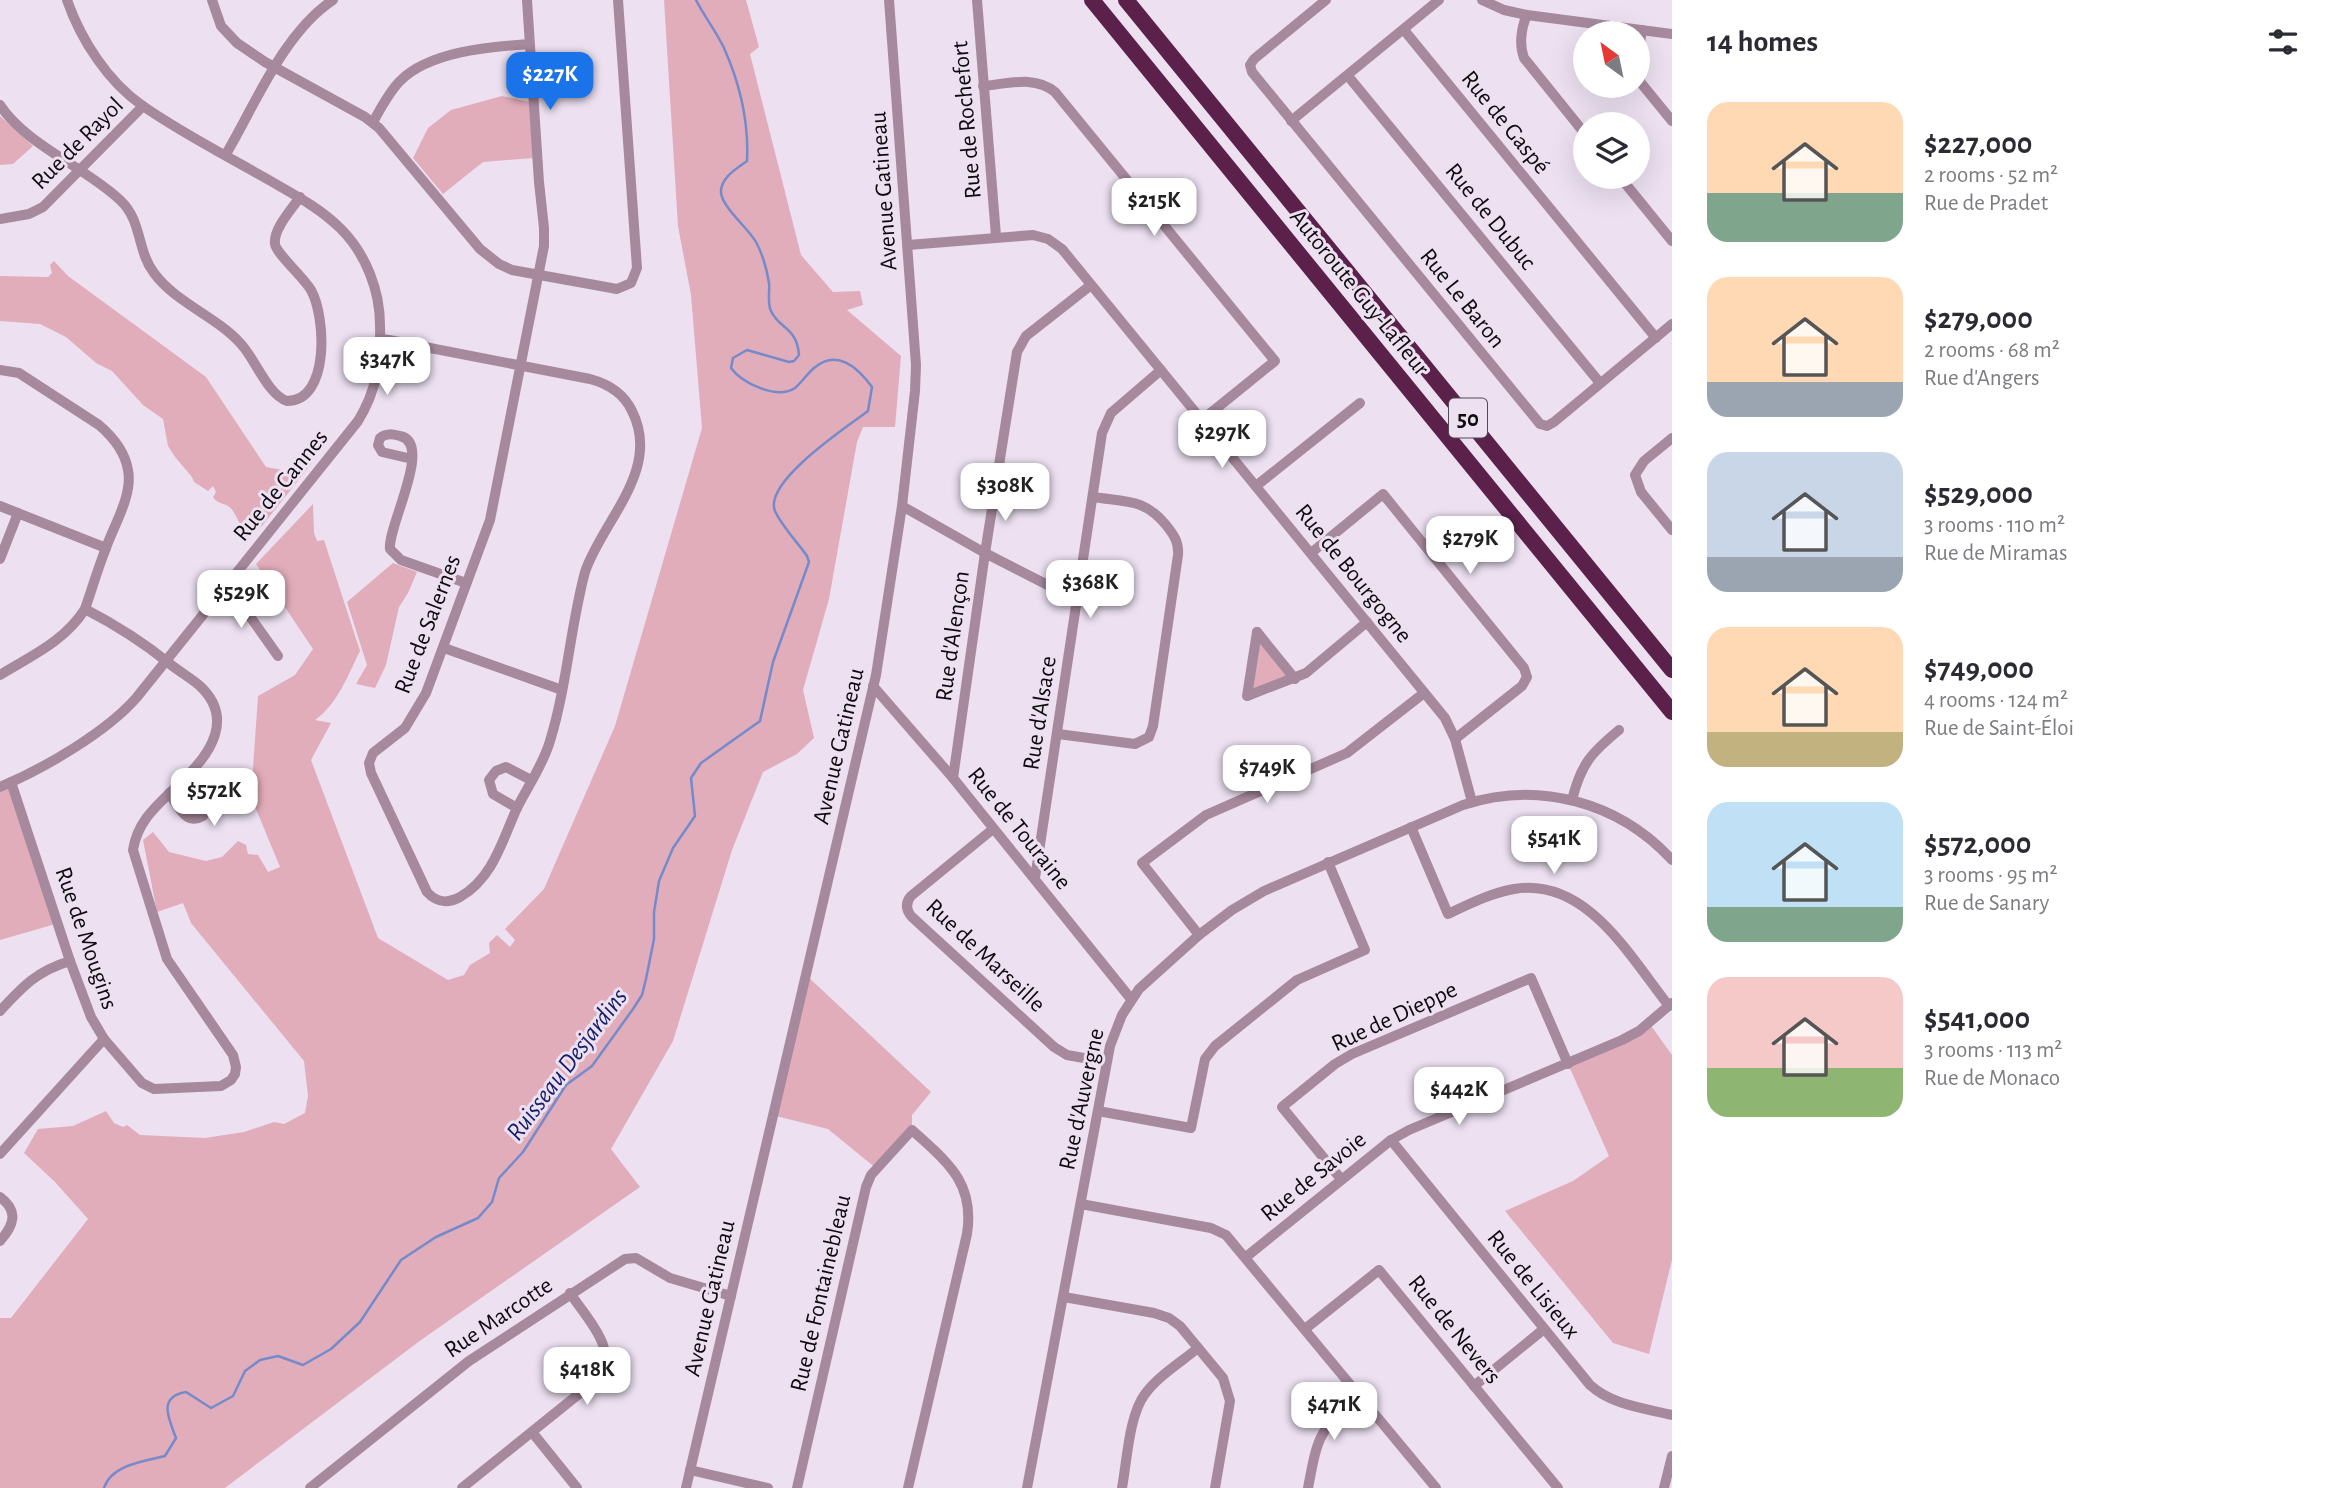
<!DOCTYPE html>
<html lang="en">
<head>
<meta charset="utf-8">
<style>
	:root { --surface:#fff; --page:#f2f2f3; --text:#2b2b33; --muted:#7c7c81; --accent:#1a73e8 }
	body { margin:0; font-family:"Alegreya Sans",sans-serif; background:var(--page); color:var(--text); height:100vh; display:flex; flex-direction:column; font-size:26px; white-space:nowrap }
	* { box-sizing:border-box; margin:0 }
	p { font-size:23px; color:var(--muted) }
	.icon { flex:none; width:38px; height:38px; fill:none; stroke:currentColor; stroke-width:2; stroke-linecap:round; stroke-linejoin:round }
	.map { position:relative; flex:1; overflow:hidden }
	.side { display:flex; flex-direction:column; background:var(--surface); width:665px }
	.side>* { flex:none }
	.needle { width:46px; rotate:327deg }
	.buttons { position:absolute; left:1573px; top:21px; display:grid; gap:14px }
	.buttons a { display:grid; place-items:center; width:77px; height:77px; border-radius:50%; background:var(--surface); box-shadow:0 7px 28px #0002; font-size:35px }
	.price { position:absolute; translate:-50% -60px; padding:0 16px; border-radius:14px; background:#fff; color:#222; font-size:23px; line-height:46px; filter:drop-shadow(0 2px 4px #0008) }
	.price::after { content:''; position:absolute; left:50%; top:42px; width:21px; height:16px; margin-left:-10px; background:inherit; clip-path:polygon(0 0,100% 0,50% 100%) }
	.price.selected { background:var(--accent); color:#fff }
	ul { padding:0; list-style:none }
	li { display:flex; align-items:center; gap:21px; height:175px; padding:0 35px }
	li span { display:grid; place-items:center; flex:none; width:196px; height:140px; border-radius:21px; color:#555 }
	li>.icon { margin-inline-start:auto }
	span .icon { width:84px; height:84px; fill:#fffc; stroke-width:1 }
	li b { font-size:30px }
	h2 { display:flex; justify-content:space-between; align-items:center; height:84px; padding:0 35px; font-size:30px }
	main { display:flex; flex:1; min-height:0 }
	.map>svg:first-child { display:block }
	.green { fill:#e2adba }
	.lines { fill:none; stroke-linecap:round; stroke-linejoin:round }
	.stream { stroke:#758acb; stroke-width:2.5 }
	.minor { stroke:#a7899d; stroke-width:10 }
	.highway { stroke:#5b214b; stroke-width:16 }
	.labels { text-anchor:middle; stroke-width:6; stroke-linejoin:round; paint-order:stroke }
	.shield { fill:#ece0f1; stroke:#514a53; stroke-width:2 }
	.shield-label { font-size:23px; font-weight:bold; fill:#0e0a0f }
	.street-label { font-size:24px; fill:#0e0a0f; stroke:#ece0f1 }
	.water-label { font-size:26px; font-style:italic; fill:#15206b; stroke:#ece0f1 }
</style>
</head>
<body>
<main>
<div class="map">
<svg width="1672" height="1488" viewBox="0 0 1672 1488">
	<rect width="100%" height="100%" fill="#ece0f1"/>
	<g class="green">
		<path d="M664,0H746L759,47L750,54L801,255L833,292L860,291L863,305L847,310L901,356L895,427H863L857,442L829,599L803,690L814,738L797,754L763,772L732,850L673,1041L611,1149L640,1187L421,1340L225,1488H0V1318H11L88,1219L55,1182L24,1153L38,1129L73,1126L106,1111L114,1123L123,1127L127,1125L140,1135L205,1138L244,1132L274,1122L284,1124L305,1113L308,1096L304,1061L191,923L183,903L157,912L143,840L153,832L169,852L206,861L222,857L238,841L246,845L248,854L258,855L268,872L280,867L251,797L258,696L295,675L313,649L256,564L313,504L314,533L317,541L324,540L360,651C348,675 337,705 315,720L331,723L311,760L378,938L448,980L464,975L470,965L490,953L489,943L497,935L510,947L515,940L505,929L544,889L615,726L702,428L691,295L678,226Z"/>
		<polygon points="502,96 529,102 533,158 483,162 443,194 413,158 428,128 451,110"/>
		<polygon points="0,116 33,146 13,164 0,165"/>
		<path d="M54,261L68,276L206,377L266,467L289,471L307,455L312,463L262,526C239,543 240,513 228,506C221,502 218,504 213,497L216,492L213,486L208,491L194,482L192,477L175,457L168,446L163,419L143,405L112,371L96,363L66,337L40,324L0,321V276L48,277L52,273L50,265Z"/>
		<polygon points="393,563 417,572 408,593 399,607 386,665 375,688 356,684 367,665 347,602"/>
		<polygon points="1257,632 1295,679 1247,696"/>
		<polygon points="11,782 59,923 0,940 0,787"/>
		<polygon points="806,975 931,1092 912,1115 912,1130 877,1169 828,1129 772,1115"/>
		<polygon points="1649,1023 1672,1055 1672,1260 1649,1354 1613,1343 1505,1211 1573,1181 1609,1156 1568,1064"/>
	</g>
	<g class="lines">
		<path class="stream" d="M104,1488C111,1465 144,1461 165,1456L176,1438C169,1419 157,1397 186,1392L211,1408L233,1396L245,1371L260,1360L278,1356L303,1365L331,1349L360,1322L401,1260L436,1237L478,1218L492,1202L499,1178L523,1152L566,1085L592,1066L633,1009L642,995L646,979L654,939V912L659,881L673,848L695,816L691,778L701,763L760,721L773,662L809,562L807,556C798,543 781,525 775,511C763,482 847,427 868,411L872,387C858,368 837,348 814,368C807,374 802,382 795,388C777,400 742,383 731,368L733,358L747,350L789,362L794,361L799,355C797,327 779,329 771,311C767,303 770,291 769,283C767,271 762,253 756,242C748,228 723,208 721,193C720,178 736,169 747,161C749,121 740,84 724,48C716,31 704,16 696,0"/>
		<g class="minor">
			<polyline points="212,0 221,26 237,43 265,62 365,117 379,128 480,249 499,264 512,270 617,289 631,283 637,268 618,0"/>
			<polyline points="977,0 996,236"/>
			<polyline points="1326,0 1254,59 1250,65 1252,72 1540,424 1547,426 1554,422 1672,324"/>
			<polyline points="1482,0 1504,10 1527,15 1672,34"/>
			<path d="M1527,15C1521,28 1519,45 1524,58L1586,135"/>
			<polyline points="1404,30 1656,338"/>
			<polyline points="1638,55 1642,30"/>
			<polyline points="1638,75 1641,83 1672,121"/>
			<polyline points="1348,76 1600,383"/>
			<path d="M983,86C1007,84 1035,75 1055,92L1275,361L1202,420"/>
			<path d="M0,105C26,145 87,168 121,201C142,221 137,251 154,273C176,303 216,316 241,344C255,359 268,395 287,401C330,401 326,317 311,290C304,278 276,253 275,244C273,229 292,209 300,197"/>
			<polyline points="1291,121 1439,0"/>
			<path d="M373,122C381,108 389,92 400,81C430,51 490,47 529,44"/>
			<path d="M226,154C255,105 284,32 333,0"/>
			<polyline points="1620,177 1672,241"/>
			<polyline points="0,219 29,214 43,207 143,106"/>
			<polyline points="908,245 1033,235 1048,239 1062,249 1445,718 1455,739 1472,802"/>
			<path d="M381,339L389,340L590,379C609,384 624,394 632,411C662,470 602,521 585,572C570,628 567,686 550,741C543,765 528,786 517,808C502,841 493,878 460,897C447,904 437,903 427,892L371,773L369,763L373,753L405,728L426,693L490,520L544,246V228L539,182L527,0"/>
			<path d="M0,370L19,373L99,425C113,437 125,452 128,470C133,495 114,525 106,548C98,568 92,589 85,609C65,641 31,656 0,675"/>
			<polyline points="1672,438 1644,461 1635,475 1641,492 1672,530"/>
			<path d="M412,459L382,452L378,445L380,438C386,433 392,434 400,436C434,443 387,527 390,549L401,560L466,583"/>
			<polyline points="1256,486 1360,403"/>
			<polyline points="0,506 106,548"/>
			<polyline points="902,506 985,553 1077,600"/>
			<polyline points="1311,553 1383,494 1524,668 1527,677 1522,686 1455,739"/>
			<polyline points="0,559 18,513"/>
			<polyline points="217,596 223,601 244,608 278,656"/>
			<polyline points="1257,632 1247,696 1306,673 1367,622"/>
			<polyline points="1257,632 1295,679"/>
			<polyline points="444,648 562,690"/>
			<polyline points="873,686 953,778 1131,999"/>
			<path d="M1058,734L1135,744L1149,737L1153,726L1178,555C1179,542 1174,535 1166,525C1144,498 1125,502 1093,497"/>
			<polyline points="953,778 985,553 1017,352 1026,336 1091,285"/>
			<path d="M11,782L70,961L91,1017L104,1039L142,1083L154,1089L221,1086L231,1080L235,1074L236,1067L233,1055L167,959L133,850C138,817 163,801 185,778C211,753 234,718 200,686C191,678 180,672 170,664C143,642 116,625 85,609"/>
			<path d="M0,787C43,769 107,732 137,697L358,421C377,390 381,361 380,325C380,291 366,254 341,229C323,211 302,199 281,187C235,160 186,136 143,106C108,82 81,40 67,0"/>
			<path d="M169,793C178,806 186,826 203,816C214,800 196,789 184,779"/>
			<path d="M1572,800C1581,764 1591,753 1619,730"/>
			<polyline points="517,808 493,794 489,780 496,771 506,767 531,780"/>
			<path d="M1411,827L1448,914C1469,904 1491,893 1514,889C1587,877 1630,957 1669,1006"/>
			<path d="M993,829L911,896C905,903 906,910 912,917L1054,1047L1067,1055L1106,1062"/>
			<polyline points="1035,878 1102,433 1111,413 1161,370"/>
			<polyline points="1199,935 1142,863 1206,815 1347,753 1424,693"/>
			<path d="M0,1011C23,986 37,971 70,961"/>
			<polyline points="1098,1111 1191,1128 1205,1059 1215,1046 1297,980 1365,950 1328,862"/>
			<path d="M1391,1140L1590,1385C1612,1405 1643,1408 1672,1415"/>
			<polyline points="0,1154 104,1039"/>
			<polyline points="1341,1179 1282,1107 1335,1064 1352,1054 1531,978 1568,1064"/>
			<path d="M0,1197C19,1211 14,1225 0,1241"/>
			<polyline points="1081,1204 1211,1228 1226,1235 1436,1488"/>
			<polyline points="1246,1257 1391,1140 1409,1130 1622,1040 1639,1031 1672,1003"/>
			<polyline points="1064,1297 1154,1313 1169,1318 1180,1326 1223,1378 1230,1401 1215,1488"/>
			<polyline points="1305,1329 1379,1270 1558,1488"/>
			<polyline points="1474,1386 1544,1329"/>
			<polyline points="532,1432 577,1488"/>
			<polyline points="690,1470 768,1488"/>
			<polyline points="310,1488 469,1361 625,1259 636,1258 670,1278 731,1296"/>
			<path d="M462,1488L595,1381C623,1353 587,1319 570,1293"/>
			<polyline points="686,1488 876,675 902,506 915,391 916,365 889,0"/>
			<path d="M797,1488L866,1187L871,1175L912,1130C947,1162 975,1182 967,1234L908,1488"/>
			<path d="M1027,1488L1110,1046L1122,1015L1139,989L1199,935L1232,910L1264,891L1463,805C1538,780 1619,802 1672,860"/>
			<path d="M1122,1488C1127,1461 1129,1415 1145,1394C1158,1376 1181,1362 1198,1348"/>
			<path d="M1308,1488C1318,1435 1318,1431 1360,1396"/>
			<polyline points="1664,1488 1672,1456"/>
		</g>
		<g class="highway">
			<polyline points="1092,0 1672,712"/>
			<polyline points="1126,0 1672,670"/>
		</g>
	</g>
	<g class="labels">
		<rect class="shield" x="1449" y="398.5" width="38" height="39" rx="5"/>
		<g class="shield-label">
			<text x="1468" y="426">50</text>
		</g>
		<g class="street-label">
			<text transform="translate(966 120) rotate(-95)" y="8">Rue de Rochefort</text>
			<text transform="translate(1506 122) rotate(51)" y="8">Rue de Gaspé</text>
			<text transform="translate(77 143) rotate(-45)" y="8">Rue de Rayol</text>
			<text transform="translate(883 191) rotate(-94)" y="8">Avenue Gatineau</text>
			<text transform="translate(1491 216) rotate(51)" y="8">Rue de Dubuc</text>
			<text transform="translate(1360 292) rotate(51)" y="8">Autoroute Guy-Lafleur</text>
			<text transform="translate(1463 298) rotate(51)" y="8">Rue Le Baron</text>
			<text transform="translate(280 485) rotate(-51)" y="8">Rue de Cannes</text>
			<text transform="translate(1354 573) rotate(51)" y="8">Rue de Bourgogne</text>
			<text transform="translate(427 624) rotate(-69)" y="8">Rue de Salernes</text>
			<text transform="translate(952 636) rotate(-82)" y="8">Rue d'Alençon</text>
			<text transform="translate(1039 713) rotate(-81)" y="8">Rue d'Alsace</text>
			<text transform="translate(838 746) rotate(-77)" y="8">Avenue Gatineau</text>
			<text transform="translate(1020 828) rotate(51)" y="8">Rue de Touraine</text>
			<text transform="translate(87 938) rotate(71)" y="8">Rue de Mougins</text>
			<text transform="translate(986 955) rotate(43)" y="8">Rue de Marseille</text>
			<text transform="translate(1394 1016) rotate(-25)" y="8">Rue de Dieppe</text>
			<text transform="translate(1081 1099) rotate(-78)" y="8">Rue d'Auvergne</text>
			<text transform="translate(1313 1176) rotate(-39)" y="8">Rue de Savoie</text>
			<text transform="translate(1534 1284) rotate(51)" y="8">Rue de Lisieux</text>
			<text transform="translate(820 1293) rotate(-77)" y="8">Rue de Fontainebleau</text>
			<text transform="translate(709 1298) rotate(-77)" y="8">Avenue Gatineau</text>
			<text transform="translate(498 1317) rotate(-34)" y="8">Rue Marcotte</text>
			<text transform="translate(1455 1329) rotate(51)" y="8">Rue de Nevers</text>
		</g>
		<g class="water-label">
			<text transform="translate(566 1064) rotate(-53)" y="9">Ruisseau Desjardins</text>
		</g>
	</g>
</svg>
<div class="buttons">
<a><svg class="needle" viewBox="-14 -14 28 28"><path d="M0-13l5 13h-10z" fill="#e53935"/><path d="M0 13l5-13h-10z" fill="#7c7c81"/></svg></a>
<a><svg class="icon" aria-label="layers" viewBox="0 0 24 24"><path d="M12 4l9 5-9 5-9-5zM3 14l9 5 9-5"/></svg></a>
</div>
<b class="price selected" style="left:550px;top:112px">$227K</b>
<b class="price" style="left:1154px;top:238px">$215K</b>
<b class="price" style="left:387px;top:397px">$347K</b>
<b class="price" style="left:1222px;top:470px">$297K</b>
<b class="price" style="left:1005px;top:523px">$308K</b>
<b class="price" style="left:1470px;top:576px">$279K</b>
<b class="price" style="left:1090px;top:620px">$368K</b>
<b class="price" style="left:241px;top:630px">$529K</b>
<b class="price" style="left:1267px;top:805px">$749K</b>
<b class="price" style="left:214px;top:828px">$572K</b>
<b class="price" style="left:1554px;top:876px">$541K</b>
<b class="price" style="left:1459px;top:1127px">$442K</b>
<b class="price" style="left:587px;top:1407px">$418K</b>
<b class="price" style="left:1334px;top:1442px">$471K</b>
</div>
<section class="side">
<h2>14 homes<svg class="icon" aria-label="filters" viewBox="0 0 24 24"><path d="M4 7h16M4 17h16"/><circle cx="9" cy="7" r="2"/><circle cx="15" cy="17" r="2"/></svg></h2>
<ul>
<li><span style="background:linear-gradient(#ffd9b3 65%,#7fa58c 0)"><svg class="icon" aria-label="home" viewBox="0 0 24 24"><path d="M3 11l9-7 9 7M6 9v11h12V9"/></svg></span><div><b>$227,000</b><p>2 rooms · 52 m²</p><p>Rue de Pradet</p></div></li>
<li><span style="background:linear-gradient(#ffd9b3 75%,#9aa5b1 0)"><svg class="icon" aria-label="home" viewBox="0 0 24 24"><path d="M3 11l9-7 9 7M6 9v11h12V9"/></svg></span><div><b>$279,000</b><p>2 rooms · 68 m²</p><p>Rue d'Angers</p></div></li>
<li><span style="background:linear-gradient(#c9d6e8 75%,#9aa5b1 0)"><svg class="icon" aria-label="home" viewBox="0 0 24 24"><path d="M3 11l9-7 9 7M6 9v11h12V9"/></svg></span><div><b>$529,000</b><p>3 rooms · 110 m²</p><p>Rue de Miramas</p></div></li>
<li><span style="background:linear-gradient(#ffd9b3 75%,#c2b280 0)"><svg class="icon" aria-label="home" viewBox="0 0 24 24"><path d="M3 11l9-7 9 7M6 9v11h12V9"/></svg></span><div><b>$749,000</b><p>4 rooms · 124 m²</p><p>Rue de Saint-Éloi</p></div></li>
<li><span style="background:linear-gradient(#bfe0f5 75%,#7fa58c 0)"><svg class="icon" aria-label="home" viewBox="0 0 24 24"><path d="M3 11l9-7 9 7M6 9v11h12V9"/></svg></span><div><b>$572,000</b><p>3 rooms · 95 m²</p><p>Rue de Sanary</p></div></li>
<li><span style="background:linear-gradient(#f6c9c9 65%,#8fb573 0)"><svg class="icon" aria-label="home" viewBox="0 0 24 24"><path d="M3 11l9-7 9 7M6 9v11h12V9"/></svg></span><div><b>$541,000</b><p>3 rooms · 113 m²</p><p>Rue de Monaco</p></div></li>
</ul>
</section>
</main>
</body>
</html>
